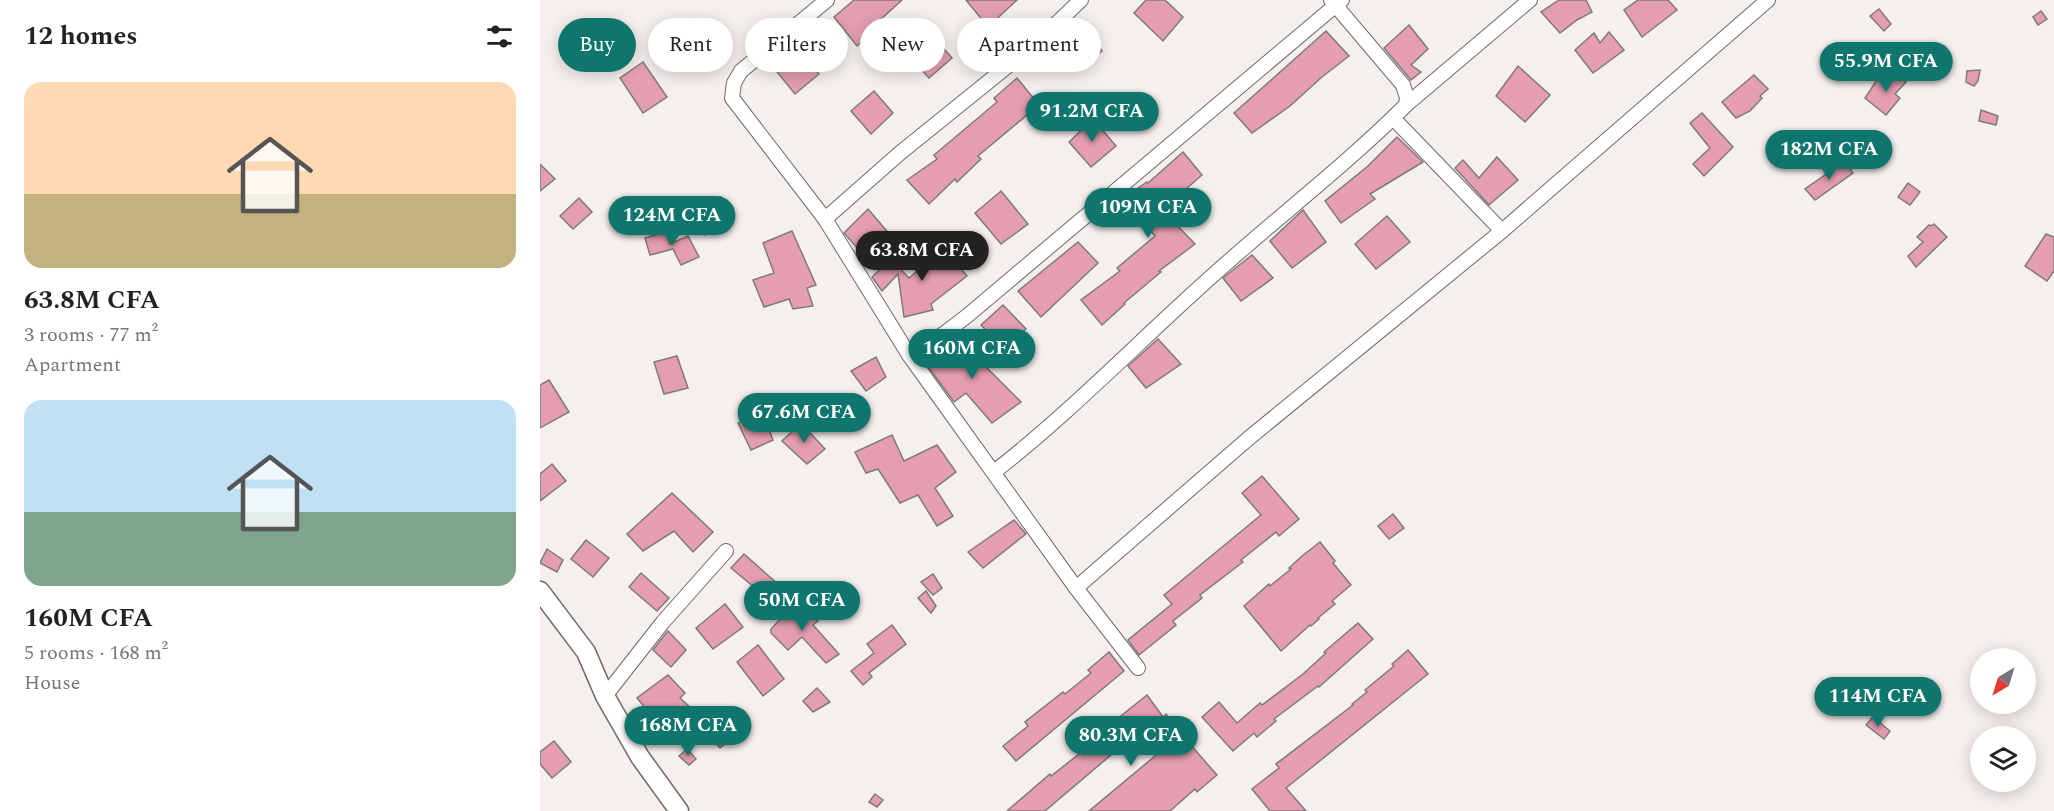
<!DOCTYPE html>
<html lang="en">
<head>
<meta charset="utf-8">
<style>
	:root { --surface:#fff; --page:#f6f6f6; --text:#222; --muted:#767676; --accent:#0f766e }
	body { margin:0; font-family:Spectral,serif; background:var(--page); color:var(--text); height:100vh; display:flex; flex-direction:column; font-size:22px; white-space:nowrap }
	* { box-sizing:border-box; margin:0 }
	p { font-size:20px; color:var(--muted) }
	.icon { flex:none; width:33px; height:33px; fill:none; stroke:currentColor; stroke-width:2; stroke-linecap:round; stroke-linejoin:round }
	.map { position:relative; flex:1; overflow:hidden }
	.details { display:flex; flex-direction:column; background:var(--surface); width:540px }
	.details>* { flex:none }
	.hud { position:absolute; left:18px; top:18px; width:570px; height:54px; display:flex; gap:12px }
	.needle { width:39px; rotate:218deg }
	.tools { position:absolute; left:1430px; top:648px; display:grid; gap:12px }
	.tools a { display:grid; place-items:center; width:66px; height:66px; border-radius:50%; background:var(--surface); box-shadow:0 3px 15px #0003; font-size:30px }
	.price { position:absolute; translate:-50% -51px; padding:0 14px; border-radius:21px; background:var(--accent); color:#fff; font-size:20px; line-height:39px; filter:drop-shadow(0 2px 3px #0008) }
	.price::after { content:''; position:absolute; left:50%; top:36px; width:18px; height:14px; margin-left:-9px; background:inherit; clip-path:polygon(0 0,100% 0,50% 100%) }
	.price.on { background:#222; color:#fff }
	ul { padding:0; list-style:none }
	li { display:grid; align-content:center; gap:12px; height:318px; padding:0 24px }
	li span { display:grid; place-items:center; height:186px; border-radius:18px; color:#555 }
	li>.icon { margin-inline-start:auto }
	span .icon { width:108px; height:108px; fill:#fffc; stroke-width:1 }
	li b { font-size:26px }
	h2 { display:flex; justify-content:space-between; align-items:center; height:72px; padding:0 24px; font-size:26px }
	.pill { padding:0 21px; border-radius:27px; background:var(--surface); box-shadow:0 3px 15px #0003; font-size:21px; line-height:54px }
	.pill.on { background:var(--accent); color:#fff }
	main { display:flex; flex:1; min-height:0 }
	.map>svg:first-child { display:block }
	.building { fill:#e49eb0; stroke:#807a7c; stroke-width:1.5 }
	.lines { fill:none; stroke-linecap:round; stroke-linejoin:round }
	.street-casing { stroke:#6f6a69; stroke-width:16 }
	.secondary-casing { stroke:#6f6a69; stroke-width:21 }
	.street { stroke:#fff; stroke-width:14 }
	.secondary { stroke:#fff; stroke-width:18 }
</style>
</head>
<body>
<main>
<section class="details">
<h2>12 homes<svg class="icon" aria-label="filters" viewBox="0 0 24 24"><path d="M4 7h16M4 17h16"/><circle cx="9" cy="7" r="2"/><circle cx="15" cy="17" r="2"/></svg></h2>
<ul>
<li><span style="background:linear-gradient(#ffd9b3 60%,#c2b280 0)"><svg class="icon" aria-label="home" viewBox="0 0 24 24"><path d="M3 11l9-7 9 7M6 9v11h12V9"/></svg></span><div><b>63.8M CFA</b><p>3 rooms · 77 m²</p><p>Apartment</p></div></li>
<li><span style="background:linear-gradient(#bfe0f5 60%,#7fa58c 0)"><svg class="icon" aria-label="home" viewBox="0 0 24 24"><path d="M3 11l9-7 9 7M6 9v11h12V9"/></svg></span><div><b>160M CFA</b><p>5 rooms · 168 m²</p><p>House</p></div></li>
</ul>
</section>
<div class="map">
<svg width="1514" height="811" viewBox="0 0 1514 811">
	<rect width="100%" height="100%" fill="#f5efed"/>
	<g class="building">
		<polygon points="314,0 362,0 339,21 341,23 317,46 294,17"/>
		<polygon points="426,0 477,0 448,27"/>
		<polygon points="606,0 625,0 643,17 623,41 594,13"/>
		<polygon points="1019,0 1046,0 1052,12 1037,20 1020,33 1001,12"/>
		<polygon points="1098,0 1128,0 1137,10 1102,37 1084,10"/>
		<polygon points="1339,9 1351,24 1344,31 1330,16"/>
		<polygon points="1501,11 1507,19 1498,25 1493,17"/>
		<polygon points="541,25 562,51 538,71 518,45"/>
		<polygon points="869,25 888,49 871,65 881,72 871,80 844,48"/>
		<polygon points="786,31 809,56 782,77 750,106 712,133 694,113"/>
		<polygon points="1069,32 1084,50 1053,73 1035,50 1054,33 1060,43"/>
		<polygon points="391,34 412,58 389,78 369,56"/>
		<polygon points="258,48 279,74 255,94 233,67"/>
		<polygon points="103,62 127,97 103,113 80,78"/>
		<polygon points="978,66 1010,95 985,122 956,96"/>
		<polygon points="1440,70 1438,81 1434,86 1426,82 1427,71"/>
		<polygon points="1353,71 1366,82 1355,94 1360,98 1346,115 1325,98 1338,78 1343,82"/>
		<polygon points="1214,75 1228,89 1220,96 1222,98 1210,111 1196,118 1182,102"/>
		<polygon points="477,78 499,105 438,156 441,159 417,182 415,179 389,204 367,180 397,159 394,155 457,102 454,98"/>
		<polygon points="334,91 353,113 331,134 311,111"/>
		<polygon points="1441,110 1458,116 1456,125 1439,121"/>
		<polygon points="1162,113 1193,147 1164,176 1153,164 1170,148 1150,123"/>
		<polygon points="553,119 576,146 551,167 529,142"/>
		<polygon points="857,137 883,162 830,194 835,199 801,223 785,201 828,166"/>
		<polygon points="643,152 662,175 622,210 655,244 619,271 621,272 584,303 585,304 562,325 541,300 580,271 577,268 615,236 584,198 607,182 608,183"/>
		<polygon points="957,157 978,180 949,205 915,168 923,160 939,178"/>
		<polygon points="1305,161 1313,173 1275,200 1265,189"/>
		<polygon points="0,164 15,179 0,191"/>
		<polygon points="1368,183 1380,192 1370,205 1358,197"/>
		<polygon points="461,191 488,224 461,244 435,213"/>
		<polygon points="181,197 193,222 165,235 153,207"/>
		<polygon points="39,198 52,212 33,229 20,216"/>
		<polygon points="328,209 351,236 325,257 304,233"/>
		<polygon points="763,210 786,242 752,268 730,241"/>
		<polygon points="847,216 870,242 836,269 815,244"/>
		<polygon points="1394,224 1407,237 1376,267 1368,256 1383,242 1377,237 1389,225 1391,226"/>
		<polygon points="252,231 276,285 267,288 273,306 253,309 249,299 224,307 213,280 234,273 223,243"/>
		<polygon points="125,232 130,244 148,236 159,257 141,265 133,249 110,255 105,238"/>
		<polygon points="1506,234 1514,237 1514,271 1507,281 1485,266"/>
		<polygon points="538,242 558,263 501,317 478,291"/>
		<polygon points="404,249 427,276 391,304 393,310 364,317 358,274 342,291 332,277 351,259 369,278"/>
		<polygon points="712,255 733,278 701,301 683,278"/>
		<polygon points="463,305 486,329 463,348 441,325"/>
		<polygon points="425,336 448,360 443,364 481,402 452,423 426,393 414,402 387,365 394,357 396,359"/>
		<polygon points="618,339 641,364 606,388 588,366"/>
		<polygon points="137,356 148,388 124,394 114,362"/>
		<polygon points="336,357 346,377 326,391 311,371"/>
		<polygon points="9,380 29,412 0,428 0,385"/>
		<polygon points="222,411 233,440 211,450 198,423"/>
		<polygon points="261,423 285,449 267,464 242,441"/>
		<polygon points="352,435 364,461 397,445 416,472 395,488 413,516 397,526 378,495 360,503 338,469 326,473 315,452"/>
		<polygon points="12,464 26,481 0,501 0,474"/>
		<polygon points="722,476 759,519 739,536 736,532 701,560 703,562 660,595 662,598 633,621 636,625 599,655 588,640 632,604 624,595 721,515 702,493"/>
		<polygon points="132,493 173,532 153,552 134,531 103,551 87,534"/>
		<polygon points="853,514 864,528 849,539 838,526"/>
		<polygon points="474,520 486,534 443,568 428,552"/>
		<polygon points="46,540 69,558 53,577 31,559"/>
		<polygon points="780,542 795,561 793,563 811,585 792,601 795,604 778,618 779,619 771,626 770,625 741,651 704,606 729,584 730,586 751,569 749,568 762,556"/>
		<polygon points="7,549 23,560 17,572 0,563"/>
		<polygon points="204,554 239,585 227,598 191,568"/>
		<polygon points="101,573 129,598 117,611 89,587"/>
		<polygon points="393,574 402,588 393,595 381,582"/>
		<polygon points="386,591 396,606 391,613 378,598"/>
		<polygon points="256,602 278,621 273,625 299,654 286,663 262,637 248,650 231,633 231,629"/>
		<polygon points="185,604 203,627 173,649 156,628"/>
		<polygon points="818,623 833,639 779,687 778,686 734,719 736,721 717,737 714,733 693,751 662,717 679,702 697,723 720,703 722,705 763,674 786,653 784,652"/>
		<polygon points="352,625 366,644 329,673 332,677 323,685 311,671 334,653 327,644"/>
		<polygon points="128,631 146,650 131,667 113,650"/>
		<polygon points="218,645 244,679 223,696 197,662"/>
		<polygon points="868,650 888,674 746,788 766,811 730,811 712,789 739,768 736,764 813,705 812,704 827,692 825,690 854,666 852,664"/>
		<polygon points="569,652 584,671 476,761 463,746 488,726 485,722 523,692 525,694 551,673 548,670"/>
		<polygon points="128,675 145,693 140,698 151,708 129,726 123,717 105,734 98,725 110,714 97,698"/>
		<polygon points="277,688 290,702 273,712 263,701"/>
		<polygon points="607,695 623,717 626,714 643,733 641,734 677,775 657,792 655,789 630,811 549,811 621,751 605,731 581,752 578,749 505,811 467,811 510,774 511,776 539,754 564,733 562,731"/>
		<polygon points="166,707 191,739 180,748 155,717"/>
		<polygon points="1333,717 1350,731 1344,739 1326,725"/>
		<polygon points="14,741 31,762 12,778 0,764 0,752"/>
		<polygon points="147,749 156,759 149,765 139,756"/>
		<polygon points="335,794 343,800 337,807 329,802"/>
	</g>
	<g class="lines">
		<g class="street-casing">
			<g id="street">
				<polyline points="541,0 495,44 360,153 285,219 369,355 536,588 598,668"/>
				<polyline points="866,105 990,0"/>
				<polyline points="853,118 962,231"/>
				<polyline points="285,219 192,98 194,83 201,71 287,0"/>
				<polyline points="369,355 402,335 427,316 802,0"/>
				<path d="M454,472C531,412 598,342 671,277C735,219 805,166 866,105L867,98L863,85L791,0"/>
				<polyline points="536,588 709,438 962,231 1228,0"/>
				<polyline points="65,696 123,622 186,551"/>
			</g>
		</g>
		<g class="secondary-casing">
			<polyline id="secondary" points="0,591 46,652 65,696 100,757 139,811"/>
		</g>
		<use href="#street" class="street"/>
		<use href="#secondary" class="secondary"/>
	</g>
</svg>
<div class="tools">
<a><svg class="needle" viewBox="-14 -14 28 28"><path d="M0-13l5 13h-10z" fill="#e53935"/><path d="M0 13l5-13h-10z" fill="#767676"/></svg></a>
<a><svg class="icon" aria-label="layers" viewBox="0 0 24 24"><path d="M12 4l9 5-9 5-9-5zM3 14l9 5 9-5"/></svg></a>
</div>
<b class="price" style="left:1346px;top:93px">55.9M CFA</b>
<b class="price" style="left:552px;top:143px">91.2M CFA</b>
<b class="price" style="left:1289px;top:181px">182M CFA</b>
<b class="price" style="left:608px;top:239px">109M CFA</b>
<b class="price" style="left:132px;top:247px">124M CFA</b>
<b class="price on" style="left:382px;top:282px">63.8M CFA</b>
<b class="price" style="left:432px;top:380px">160M CFA</b>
<b class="price" style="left:264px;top:444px">67.6M CFA</b>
<b class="price" style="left:262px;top:632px">50M CFA</b>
<b class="price" style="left:1338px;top:728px">114M CFA</b>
<b class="price" style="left:148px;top:757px">168M CFA</b>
<b class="price" style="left:591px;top:767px">80.3M CFA</b>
<div class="hud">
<a class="pill on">Buy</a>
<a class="pill">Rent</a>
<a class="pill">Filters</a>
<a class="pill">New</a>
<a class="pill">Apartment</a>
</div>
</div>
</main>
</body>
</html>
